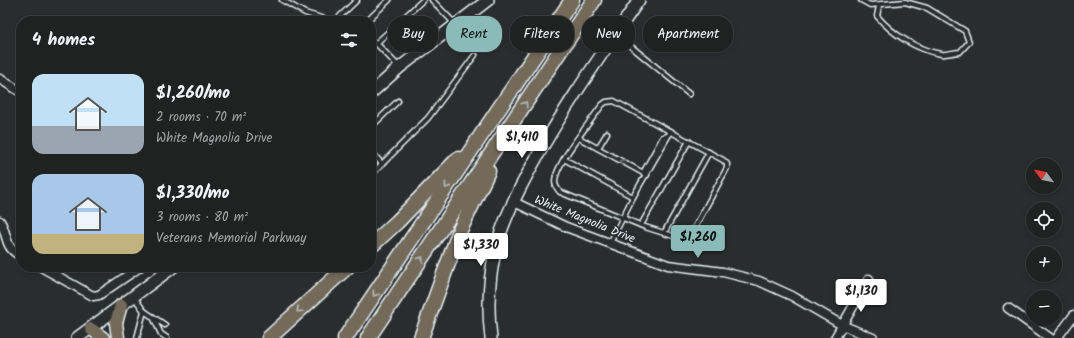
<!DOCTYPE html>
<html lang="en">
<head>
<meta charset="utf-8">
<style>
	:root { --surface:#202222; --page:#282a2a; --text:#f1f3f6; --muted:#a2a4a5; --line:#3d3f40; --accent:#8bbbb9 }
	body { margin:0; font-family:Kalam,sans-serif; background:var(--page); color:var(--text); height:100vh; display:flex; flex-direction:column; font-size:15px; white-space:nowrap }
	* { box-sizing:border-box; margin:0 }
	p { font-size:13px; color:var(--muted) }
	.icon { flex:none; width:22px; height:22px; fill:none; stroke:currentColor; stroke-width:2; stroke-linecap:round; stroke-linejoin:round }
	.map { position:relative; flex:1; overflow:hidden }
	.side { position:absolute; left:16px; top:16px; width:360px; height:256px; display:flex; flex-direction:column; background:var(--surface); border-radius:16px; box-shadow:0 2px 6px #0003,0 0 0 1px var(--line) }
	.side>* { flex:none }
	.hud { position:absolute; left:388px; top:16px; width:380px; height:36px; display:flex; gap:8px }
	.needle { width:26px; rotate:302deg }
	.controls { position:absolute; left:1026px; top:158px; display:grid; gap:8px }
	.controls a { display:grid; place-items:center; width:36px; height:36px; border-radius:50%; background:var(--surface); box-shadow:0 2px 6px #0003,0 0 0 1px var(--line); font-size:20px }
	.price { position:absolute; translate:-50% -34px; padding:0 9px; border-radius:4px; background:#fff; color:#222; font-size:13px; line-height:26px; filter:drop-shadow(0 1px 2px #0008) }
	.price::after { content:''; position:absolute; left:50%; top:24px; width:12px; height:9px; margin-left:-6px; background:inherit; clip-path:polygon(0 0,100% 0,50% 100%) }
	.price.selected { background:var(--accent); color:#111 }
	ul { padding:0; list-style:none }
	li { display:flex; align-items:center; gap:12px; height:100px; padding:0 16px }
	li span { display:grid; place-items:center; flex:none; width:112px; height:80px; border-radius:12px; color:#555 }
	li>.icon { margin-inline-start:auto }
	span .icon { width:48px; height:48px; fill:#fffc; stroke-width:1 }
	li b { font-size:17px }
	h2 { display:flex; justify-content:space-between; align-items:center; height:48px; padding:0 16px; font-size:17px }
	.chip { padding:0 14px; border-radius:16px; background:var(--surface); box-shadow:0 2px 6px #0003,0 0 0 1px var(--line); font-size:14px; line-height:36px }
	.chip.selected { background:var(--accent); color:#111 }
	.map>svg:first-child { display:block }
	.lines { fill:none; stroke-linecap:round; stroke-linejoin:round }
	.lane-casing { stroke:#e8f1f8; stroke-width:7 }
	.street-casing { stroke:#e8f1f8; stroke-width:11 }
	.secondary-casing { stroke:#e8f1f8; stroke-width:14 }
	.primary-casing { stroke:#e8f1f8; stroke-width:15 }
	.highway-casing { stroke:#e8f1f8; stroke-width:17 }
	.lane { stroke:#2a2d2e; stroke-width:4 }
	.street { stroke:#2a2d2e; stroke-width:8 }
	.secondary { stroke:#2a2d2e; stroke-width:11 }
	.primary { stroke:#736b5a; stroke-width:12 }
	.highway { stroke:#736b5a; stroke-width:14 }
	.oneway { stroke:#b9bbb9 }
	.oneway2 { stroke:#6c7275 }
	.labels { text-anchor:middle; stroke-width:3.5; stroke-linejoin:round; paint-order:stroke }
	.street-label { font-size:12px; fill:#e8f1f8; stroke:#2a2d2e }
</style>
</head>
<body>
<div class="map">
<svg width="1074" height="338" viewBox="0 0 1074 338">
	<rect width="100%" height="100%" fill="#2a2d2e"/>
	<filter id="ink" filterUnits="userSpaceOnUse"><feTurbulence type="fractalNoise" baseFrequency=".025" numOctaves="2"/><feDisplacementMap in="SourceGraphic" scale="8" xChannelSelector="R" yChannelSelector="G"/><feConvolveMatrix kernelMatrix="1 2 1 2 8 2 1 2 1" color-interpolation-filters="sRGB"/></filter>
	<g filter="url(#ink)">
		<g class="lines">
			<g class="lane-casing">
				<g id="lane">
					<polyline points="282,0 305,13 331,21"/>
					<polyline points="432,0 455,24"/>
					<path d="M861,0L870,5L905,2L927,8L965,31L969,42L960,52C954,52 947,55 941,54C917,50 892,34 877,16L879,6"/>
					<polyline points="335,21 357,0"/>
					<polyline points="367,21 389,0"/>
					<polyline points="617,35 689,94"/>
					<polyline points="371,41 376,43 399,67"/>
					<polyline points="371,48 423,0"/>
					<path d="M614,101L723,160L727,164V168L689,238L686,240L645,227L560,192C557,189 555,185 555,181C556,163 591,121 602,105L606,102Z"/>
					<polyline points="371,127 398,101"/>
					<polyline points="579,138 647,175"/>
					<polyline points="598,148 607,133"/>
					<polyline points="371,151 382,164 371,175"/>
					<polyline points="564,159 633,197"/>
					<polyline points="382,164 428,118 475,55"/>
					<polyline points="643,173 663,137 668,136"/>
					<polyline points="641,225 689,141"/>
					<polyline points="664,233 709,152"/>
					<polyline points="610,243 633,197 671,131"/>
					<polyline points="134,297 144,311 165,325"/>
					<polyline points="153,317 161,334 167,338"/>
					<polyline points="137,338 144,311"/>
				</g>
			</g>
			<g class="street-casing">
				<g id="street">
					<polyline points="0,79 21,92"/>
					<polyline points="512,201 566,227 668,265 723,272 759,281 792,296 842,325 873,338"/>
					<path d="M0,221C9,236 3,247 21,256"/>
					<polyline points="41,267 93,296 99,295 140,267"/>
					<polyline points="1008,308 1050,338"/>
					<polyline points="835,338 869,279"/>
					<polyline points="1057,338 1074,315"/>
				</g>
			</g>
			<g class="secondary-casing">
				<g id="secondary">
					<polyline points="371,93 399,68 488,0"/>
					<polyline points="77,338 173,267"/>
					<path d="M491,338C487,306 489,272 498,241C506,214 519,189 533,164C564,107 602,54 639,0"/>
				</g>
			</g>
			<g class="primary-casing">
				<g id="primary">
					<polyline points="91,329 103,338"/>
					<polyline points="118,338 116,323 121,305"/>
				</g>
			</g>
			<g class="highway-casing">
				<g id="highway">
					<polyline points="371,246 397,222 458,159"/>
					<polyline points="269,338 347,267"/>
					<polyline points="345,338 572,0"/>
					<polyline points="368,338 594,0"/>
					<polyline points="421,338 460,230 488,171"/>
				</g>
			</g>
			<use href="#lane" class="lane"/>
			<use href="#street" class="street"/>
			<use href="#secondary" class="secondary"/>
			<use href="#primary" class="primary"/>
			<use href="#highway" class="highway"/>
		</g>
		<defs><path id="oneway-chevron" d="M-2-3.5L2.5 0L-2 3.5" fill="none" stroke-width="1.6" stroke-linecap="round" stroke-linejoin="round"/></defs>
		<g class="oneway">
			<use href="#oneway-chevron" transform="translate(525 104) rotate(-56)"/>
			<use href="#oneway-chevron" transform="translate(447 186) rotate(124)"/>
			<use href="#oneway-chevron" transform="translate(421 259) rotate(-56)"/>
			<use href="#oneway-chevron" transform="translate(375 294) rotate(124)"/>
			<use href="#oneway-chevron" transform="translate(299 310) rotate(138)"/>
		</g>
		<use class="oneway2" href="#oneway-chevron" transform="translate(622 162) rotate(-151)"/>
	</g>
	<g class="labels">
		<g class="street-label">
			<text transform="translate(585 219) rotate(22)" y="4">White Magnolia Drive</text>
		</g>
	</g>
</svg>
<div class="controls">
<a><svg class="needle" viewBox="-14 -14 28 28"><path d="M0-13l5 13h-10z" fill="#e53935"/><path d="M0 13l5-13h-10z" fill="#a2a4a5"/></svg></a>
<a><svg class="icon" aria-label="locate" viewBox="0 0 24 24"><circle cx="12" cy="12" r="6"/><path d="M12 2v4M12 18v4M2 12h4M18 12h4"/></svg></a>
<a>+</a>
<a>−</a>
</div>
<b class="price" style="left:522px;top:159px">$1,410</b>
<b class="price selected" style="left:698px;top:259px">$1,260</b>
<b class="price" style="left:481px;top:267px">$1,330</b>
<b class="price" style="left:861px;top:313px">$1,130</b>
<div class="hud">
<a class="chip">Buy</a>
<a class="chip selected">Rent</a>
<a class="chip">Filters</a>
<a class="chip">New</a>
<a class="chip">Apartment</a>
</div>
<section class="side">
<h2>4 homes<svg class="icon" aria-label="filters" viewBox="0 0 24 24"><path d="M4 7h16M4 17h16"/><circle cx="9" cy="7" r="2"/><circle cx="15" cy="17" r="2"/></svg></h2>
<ul>
<li><span style="background:linear-gradient(#bfe0f5 65%,#9aa5b1 0)"><svg class="icon" aria-label="home" viewBox="0 0 24 24"><path d="M3 11l9-7 9 7M6 9v11h12V9"/></svg></span><div><b>$1,260/mo</b><p>2 rooms · 70 m²</p><p>White Magnolia Drive</p></div></li>
<li><span style="background:linear-gradient(#a9c7e8 75%,#c2b280 0)"><svg class="icon" aria-label="home" viewBox="0 0 24 24"><path d="M3 11l9-7 9 7M6 9v11h12V9"/></svg></span><div><b>$1,330/mo</b><p>3 rooms · 80 m²</p><p>Veterans Memorial Parkway</p></div></li>
</ul>
</section>
</div>
</body>
</html>
